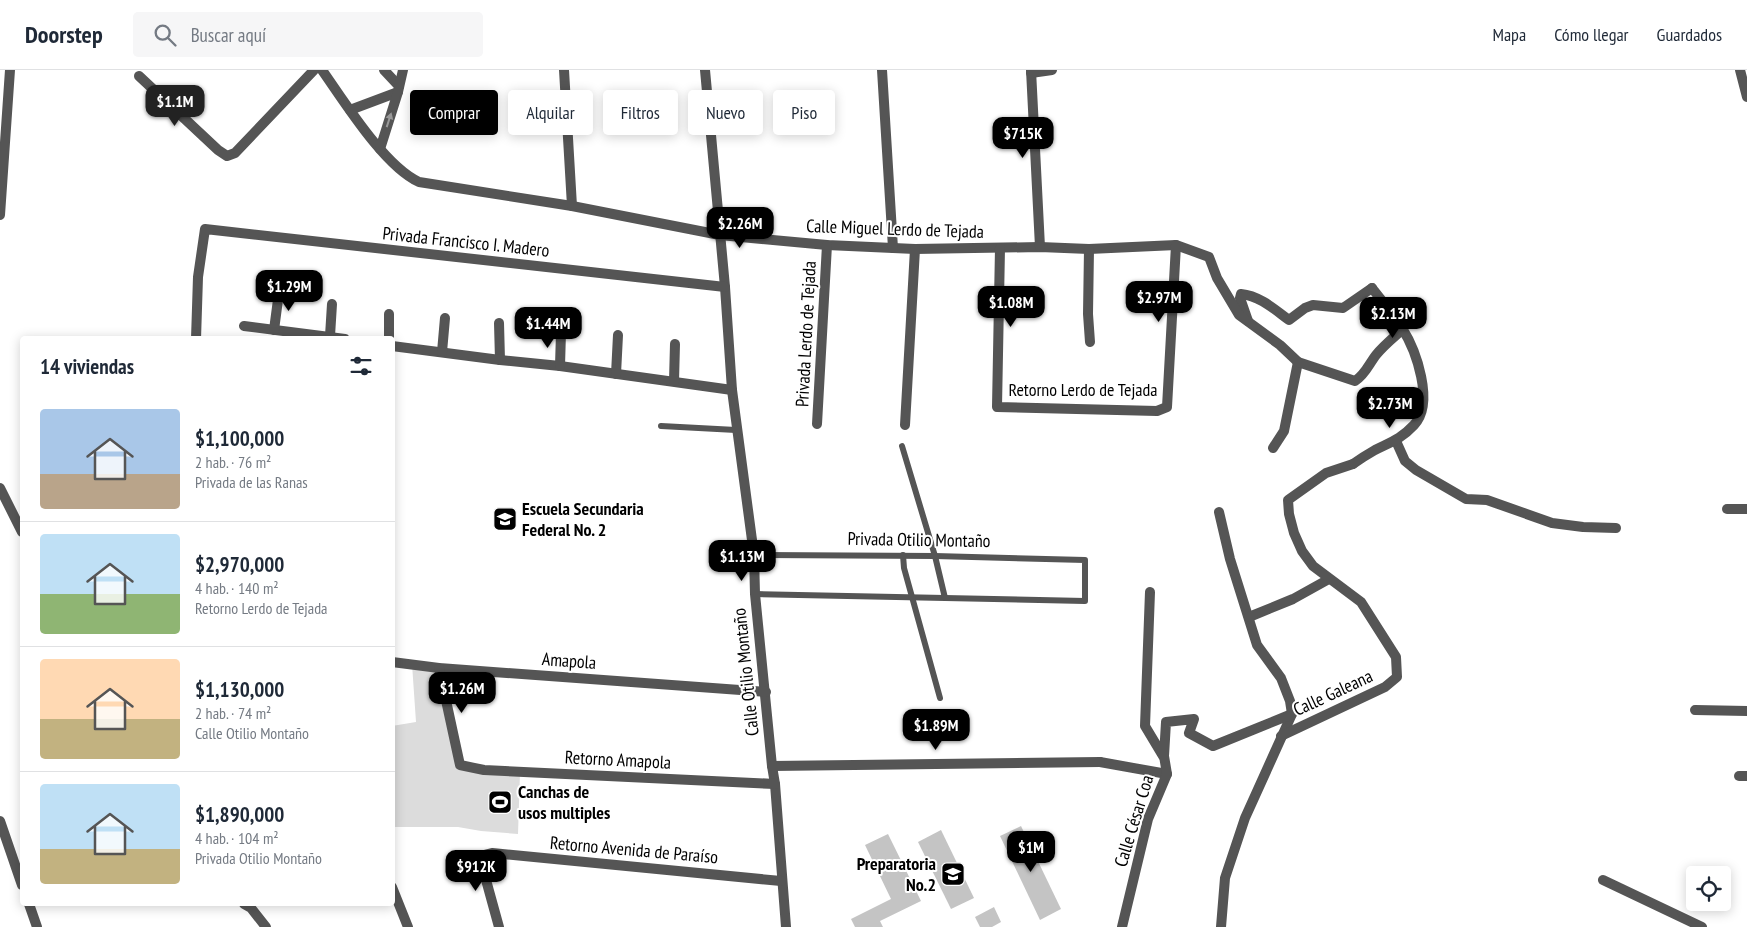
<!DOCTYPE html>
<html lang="es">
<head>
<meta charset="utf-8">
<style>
	:root { --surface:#fff; --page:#f6f6f7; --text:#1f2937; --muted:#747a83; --line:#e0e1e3; --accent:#000 }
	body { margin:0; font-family:"PT Sans Narrow",sans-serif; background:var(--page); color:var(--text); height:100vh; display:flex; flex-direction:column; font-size:19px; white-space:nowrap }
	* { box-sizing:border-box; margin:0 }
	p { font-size:16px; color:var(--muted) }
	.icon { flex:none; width:28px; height:28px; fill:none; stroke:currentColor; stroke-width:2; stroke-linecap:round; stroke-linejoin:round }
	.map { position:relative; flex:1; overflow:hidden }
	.drawer { position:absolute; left:20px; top:266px; width:375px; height:570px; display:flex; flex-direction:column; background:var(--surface); border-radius:5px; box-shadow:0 2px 12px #0003 }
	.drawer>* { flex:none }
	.hud { position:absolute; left:410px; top:20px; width:475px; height:45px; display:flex; gap:10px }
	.fabs { position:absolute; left:1686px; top:796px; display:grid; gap:10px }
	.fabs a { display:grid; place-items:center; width:45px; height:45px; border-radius:5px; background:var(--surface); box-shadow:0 2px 12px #0003; font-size:25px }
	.price { position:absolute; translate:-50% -42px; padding:0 11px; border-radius:10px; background:var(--accent); color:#fff; font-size:16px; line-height:32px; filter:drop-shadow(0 1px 2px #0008) }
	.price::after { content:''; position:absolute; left:50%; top:30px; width:15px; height:11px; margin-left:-8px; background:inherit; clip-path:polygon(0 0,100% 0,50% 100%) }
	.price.active { background:#222; color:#fff }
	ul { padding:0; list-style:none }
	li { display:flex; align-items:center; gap:15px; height:125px; padding:0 20px }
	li+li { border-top:1px solid var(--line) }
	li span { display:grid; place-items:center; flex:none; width:140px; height:100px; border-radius:5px; color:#555 }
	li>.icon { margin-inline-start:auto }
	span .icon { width:60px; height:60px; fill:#fffc; stroke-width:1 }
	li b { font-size:21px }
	h2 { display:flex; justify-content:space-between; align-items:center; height:60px; padding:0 20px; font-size:21px }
	.pill { padding:0 18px; border-radius:5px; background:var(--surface); box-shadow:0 2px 12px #0003; font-size:18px; line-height:45px }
	.pill.active { background:var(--accent); color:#fff }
	header { display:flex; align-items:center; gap:30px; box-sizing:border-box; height:70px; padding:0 25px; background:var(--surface); border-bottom:1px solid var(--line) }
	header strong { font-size:24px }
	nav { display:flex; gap:28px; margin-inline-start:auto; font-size:18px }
	.search { width:350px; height:45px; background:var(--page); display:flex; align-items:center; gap:12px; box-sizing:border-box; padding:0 18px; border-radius:5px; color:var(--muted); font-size:19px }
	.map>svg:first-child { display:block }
	.green { fill:#dcdcdc }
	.building { fill:#c4c4c4 }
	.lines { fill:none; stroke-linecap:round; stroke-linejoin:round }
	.service { stroke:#555; stroke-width:6 }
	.pedestrian { stroke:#555; stroke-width:10 }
	.minor { stroke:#555; stroke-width:10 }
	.oneway { fill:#999 }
	.labels { text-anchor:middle; stroke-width:4; stroke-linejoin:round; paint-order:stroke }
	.street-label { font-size:18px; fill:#000; stroke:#fff }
	.poi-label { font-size:18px; font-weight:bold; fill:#000; stroke:#fff; text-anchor:start }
</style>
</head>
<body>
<header>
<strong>Doorstep</strong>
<div class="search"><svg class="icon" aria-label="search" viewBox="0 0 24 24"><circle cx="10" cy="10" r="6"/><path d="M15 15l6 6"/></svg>Buscar aquí</div>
<nav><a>Mapa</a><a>Cómo llegar</a><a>Guardados</a></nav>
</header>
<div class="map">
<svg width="1747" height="857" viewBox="0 0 1747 857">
	<rect width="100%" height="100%" fill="#fff"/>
	<polygon class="green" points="412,594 439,598 460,695 520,703 518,764 481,761 458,757 393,757 392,656 416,652"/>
	<g class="building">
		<polygon points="1021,756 1061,839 1040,850 1000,766"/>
		<polygon points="941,760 974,828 951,839 918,772"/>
		<polygon points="888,764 921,831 880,851 883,857 855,857 851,849 891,829 865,775"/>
		<polygon points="994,837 1001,852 992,857 980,857 975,847"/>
	</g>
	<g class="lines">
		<g class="service">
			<polyline points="661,356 736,360"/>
			<polyline points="902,376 935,486 945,528"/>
			<polyline points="754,485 935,486 1085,490 1085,531 755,524"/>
			<polyline points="903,485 904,498 940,628"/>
		</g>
		<g class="pedestrian">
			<path d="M1248,251L1240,228L1241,224C1260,226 1274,239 1289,250L1305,238L1313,235L1343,238L1372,218"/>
			<polyline points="1396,371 1405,391 1416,400 1466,429 1487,430 1552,453 1583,457 1616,458"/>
			<polyline points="1273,378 1284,361 1298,292"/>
			<polyline points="1219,442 1230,489 1257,575 1281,608 1290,631 1292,644 1245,748 1225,808 1221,857"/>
			<polyline points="1150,522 1145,656 1163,686"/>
			<polyline points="1249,547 1293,529 1329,509"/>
			<polyline points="1281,666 1385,617 1397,607 1396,587 1361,532 1313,496 1302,481 1294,463 1289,444 1288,430 1326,403 1353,394"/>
			<polyline points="1100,692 1167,704"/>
			<polyline points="1122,857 1148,749 1167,704 1164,686 1166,652 1194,649 1189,663 1213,676 1292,644"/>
		</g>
		<g class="minor">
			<path d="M322,0C344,31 384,96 419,112L572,136L720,165L827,175L915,179L1040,177L1089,179L1176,175L1209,187L1217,208L1239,245L1280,275L1298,292L1355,311C1365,305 1369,294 1376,285C1383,276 1393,268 1403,259"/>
			<polyline points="384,0 399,16"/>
			<polyline points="564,0 572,136"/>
			<polyline points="705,0 725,217 732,320 754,485 755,524 772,696 775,714 786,857"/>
			<polyline points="882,0 893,178"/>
			<polyline points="1031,0 1040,177"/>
			<polyline points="1740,0 1747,27"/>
			<polyline points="1031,3 1052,0"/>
			<polyline points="139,6 218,80 227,86 235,83 314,0"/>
			<polyline points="350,40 398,22"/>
			<polyline points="380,79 398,22 403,0"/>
			<polyline points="0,145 10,0"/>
			<polyline points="1000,178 997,337 1157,341 1167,337 1176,175"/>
			<polyline points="1089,179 1088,244 1090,272"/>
			<polyline points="389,244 389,269"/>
			<polyline points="499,253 500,290"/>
			<polyline points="244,256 345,269"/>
			<polyline points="274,260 279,222"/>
			<polyline points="330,266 332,234"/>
			<polyline points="196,269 198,207 205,159 725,217"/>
			<polyline points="392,276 500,290 560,296 732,320"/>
			<polyline points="442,282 445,248"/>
			<polyline points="560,296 561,262"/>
			<polyline points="616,304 618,265"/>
			<polyline points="674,311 675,274"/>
			<polyline points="817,354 827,175"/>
			<polyline points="905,355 915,179"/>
			<path d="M1353,394C1360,389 1368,384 1375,380C1391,372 1401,369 1414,355C1435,333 1416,280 1402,258C1393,244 1382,231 1372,218"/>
			<polyline points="0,418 22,462"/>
			<polyline points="1727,439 1747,439"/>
			<polyline points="392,592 439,598 766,622"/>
			<polyline points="439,598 460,695 484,700 775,714"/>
			<polyline points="1695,640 1747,641"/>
			<polyline points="772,696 1100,692"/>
			<polyline points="1739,706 1747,706"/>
			<polyline points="0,751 22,815"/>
			<polyline points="1603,810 1702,857"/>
			<polyline points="392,817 408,857"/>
			<polyline points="29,834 37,857"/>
			<polyline points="244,834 251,838 266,857"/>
			<polyline points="499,857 483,799 484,785 492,783 781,811"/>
		</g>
	</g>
	<defs><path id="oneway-solid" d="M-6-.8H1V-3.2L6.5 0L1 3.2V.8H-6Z" transform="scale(1.25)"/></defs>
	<use class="oneway" href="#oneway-solid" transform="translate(389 50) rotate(-72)"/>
	<defs>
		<g id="school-square" transform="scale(1.25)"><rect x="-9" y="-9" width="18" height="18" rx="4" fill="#000" stroke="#fff"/><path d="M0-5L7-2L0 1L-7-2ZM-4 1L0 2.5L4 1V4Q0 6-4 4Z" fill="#fff"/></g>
		<g id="stadium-square" transform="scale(1.25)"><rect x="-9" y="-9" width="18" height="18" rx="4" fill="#000" stroke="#fff"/><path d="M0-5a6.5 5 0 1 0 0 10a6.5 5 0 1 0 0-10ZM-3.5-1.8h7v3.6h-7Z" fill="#fff"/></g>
	</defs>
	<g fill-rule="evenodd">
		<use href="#school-square" x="505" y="449"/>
		<use href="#stadium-square" x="500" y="732"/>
		<use href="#school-square" x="953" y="804"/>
	</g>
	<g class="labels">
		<g class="street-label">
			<text transform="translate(895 159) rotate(2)" y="6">Calle Miguel Lerdo de Tejada</text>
			<text transform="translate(466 172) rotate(6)" y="6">Privada Francisco I. Madero</text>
			<text transform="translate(806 264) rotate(-87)" y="6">Privada Lerdo de Tejada</text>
			<text x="1083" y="326">Retorno Lerdo de Tejada</text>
			<text transform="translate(919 470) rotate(1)" y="6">Privada Otilio Montaño</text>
			<text transform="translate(569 591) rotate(4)" y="6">Amapola</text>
			<text transform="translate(746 602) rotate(-96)" y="6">Calle Otilio Montaño</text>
			<text transform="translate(1333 623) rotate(-25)" y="6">Calle Galeana</text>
			<text transform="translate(618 690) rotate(3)" y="6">Retorno Amapola</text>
			<text transform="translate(1134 751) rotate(-73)" y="6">Calle César Coa</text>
			<text transform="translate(634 780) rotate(5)" y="6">Retorno Avenida de Paraíso</text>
		</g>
		<g class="poi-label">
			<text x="522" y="445">Escuela Secundaria<tspan x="522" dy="21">Federal No. 2</tspan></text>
			<text x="518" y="728">Canchas de<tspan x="518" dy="21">usos multiples</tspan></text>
			<text x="936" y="800" text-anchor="end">Preparatoria<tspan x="936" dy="21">No.2</tspan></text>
		</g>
	</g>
</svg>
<div class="fabs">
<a><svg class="icon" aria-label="locate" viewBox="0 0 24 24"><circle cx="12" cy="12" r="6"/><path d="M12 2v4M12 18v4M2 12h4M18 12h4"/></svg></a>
</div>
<b class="price active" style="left:175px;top:57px">$1.1M</b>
<b class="price" style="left:1023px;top:89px">$715K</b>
<b class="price" style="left:740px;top:179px">$2.26M</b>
<b class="price" style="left:289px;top:242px">$1.29M</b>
<b class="price" style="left:1159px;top:253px">$2.97M</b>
<b class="price" style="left:1011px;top:258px">$1.08M</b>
<b class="price" style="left:1393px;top:269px">$2.13M</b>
<b class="price" style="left:548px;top:279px">$1.44M</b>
<b class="price" style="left:1390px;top:359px">$2.73M</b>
<b class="price" style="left:742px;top:512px">$1.13M</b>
<b class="price" style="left:462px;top:644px">$1.26M</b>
<b class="price" style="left:936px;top:681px">$1.89M</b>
<b class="price" style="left:1031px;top:803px">$1M</b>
<b class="price" style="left:476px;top:822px">$912K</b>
<div class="hud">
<a class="pill active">Comprar</a>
<a class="pill">Alquilar</a>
<a class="pill">Filtros</a>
<a class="pill">Nuevo</a>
<a class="pill">Piso</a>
</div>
<section class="drawer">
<h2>14 viviendas<svg class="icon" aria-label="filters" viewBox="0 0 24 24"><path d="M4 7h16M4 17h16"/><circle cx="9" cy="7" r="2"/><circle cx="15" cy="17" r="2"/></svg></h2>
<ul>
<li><span style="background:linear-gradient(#a9c7e8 65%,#b9a48a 0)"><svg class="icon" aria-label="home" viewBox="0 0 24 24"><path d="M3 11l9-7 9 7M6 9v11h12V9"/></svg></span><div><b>$1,100,000</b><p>2 hab. · 76 m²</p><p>Privada de las Ranas</p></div></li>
<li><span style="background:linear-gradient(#bfe0f5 60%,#8fb573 0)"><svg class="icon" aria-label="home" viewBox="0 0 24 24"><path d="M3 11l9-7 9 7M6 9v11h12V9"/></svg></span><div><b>$2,970,000</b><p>4 hab. · 140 m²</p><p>Retorno Lerdo de Tejada</p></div></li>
<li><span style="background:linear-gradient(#ffd9b3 60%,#c2b280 0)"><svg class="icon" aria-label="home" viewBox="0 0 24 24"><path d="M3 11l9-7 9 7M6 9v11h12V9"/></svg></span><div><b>$1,130,000</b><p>2 hab. · 74 m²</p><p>Calle Otilio Montaño</p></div></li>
<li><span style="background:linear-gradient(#bfe0f5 65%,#c2b280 0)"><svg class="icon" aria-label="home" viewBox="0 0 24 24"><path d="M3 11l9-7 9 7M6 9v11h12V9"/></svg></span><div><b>$1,890,000</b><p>4 hab. · 104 m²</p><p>Privada Otilio Montaño</p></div></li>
</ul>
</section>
</div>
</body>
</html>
